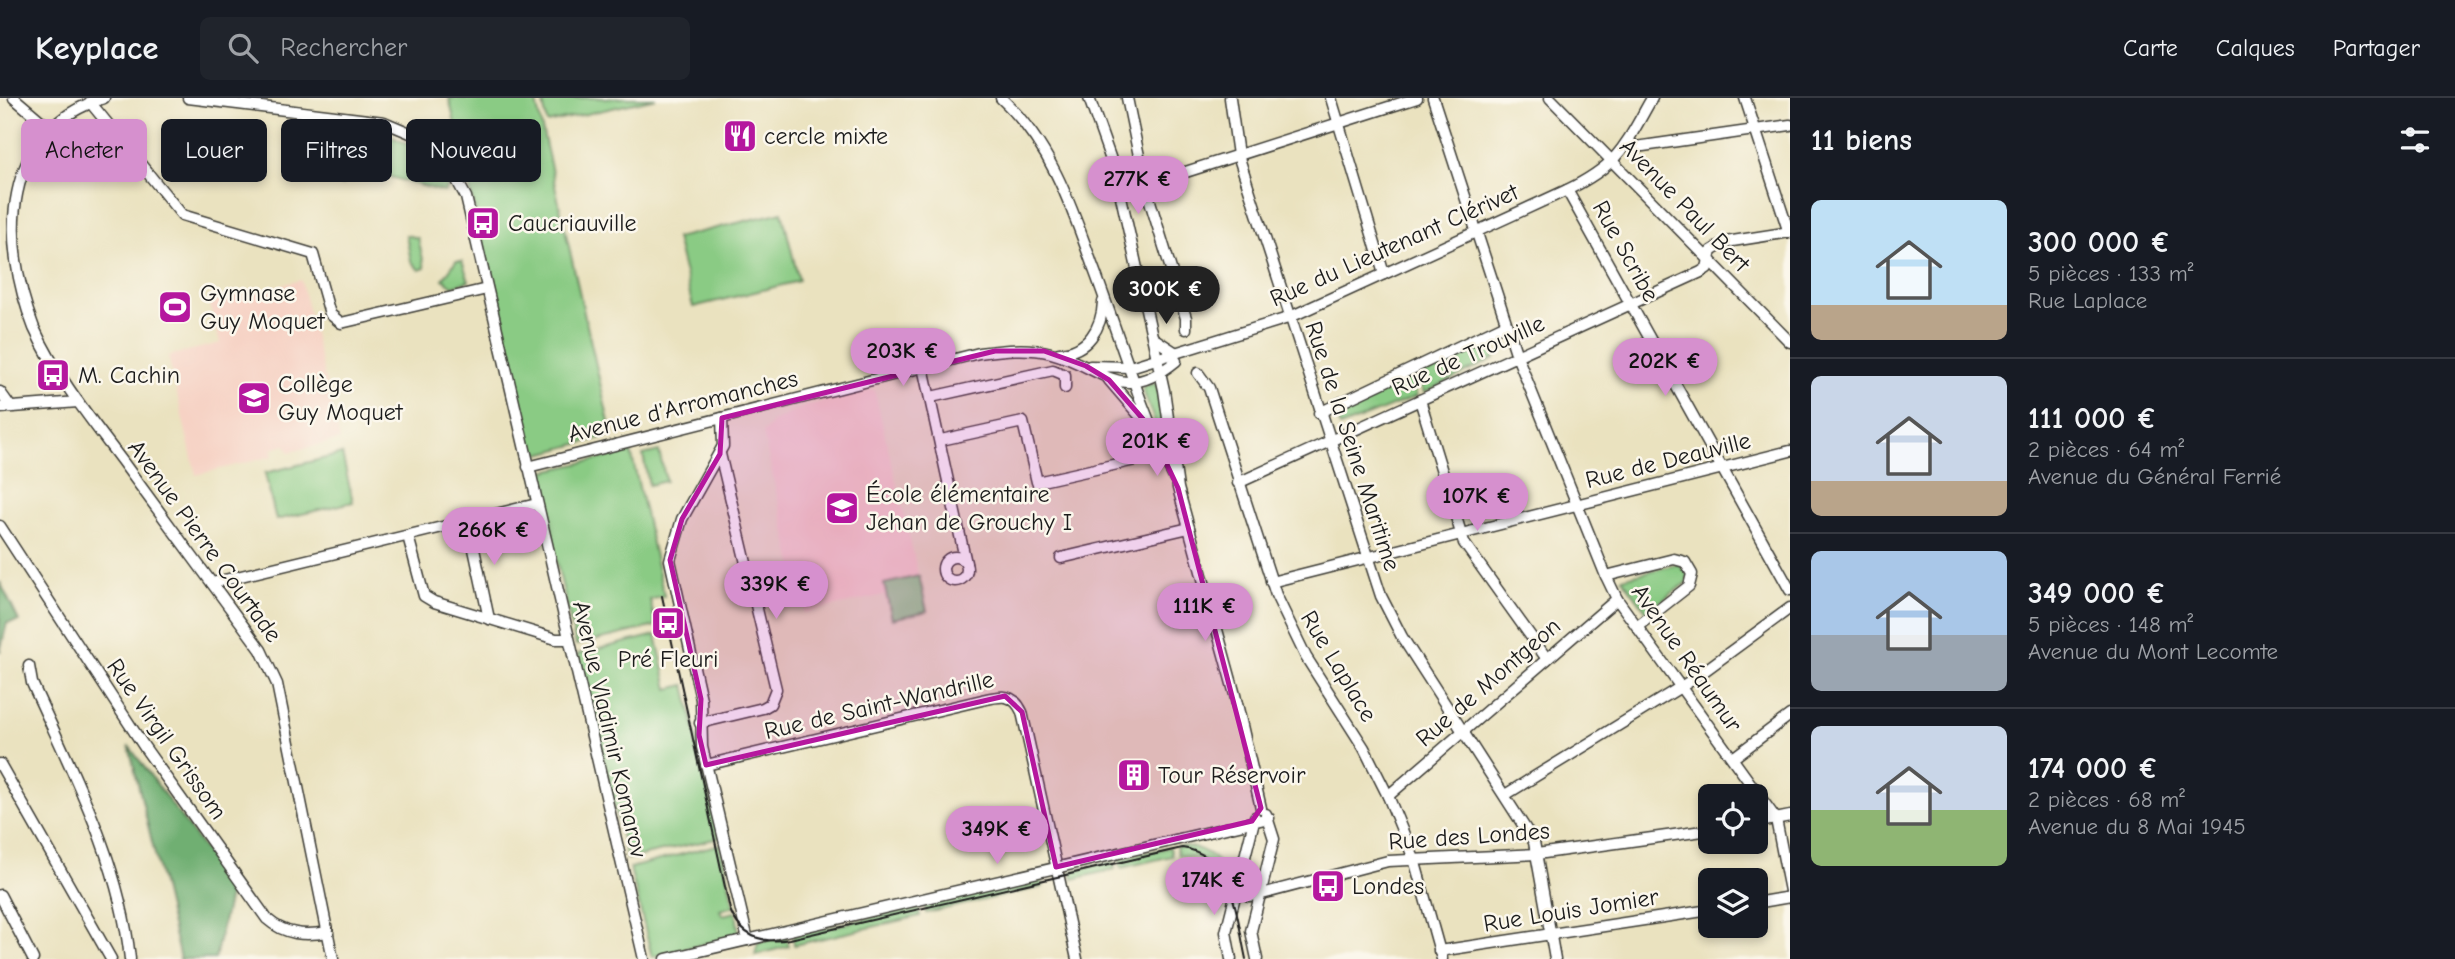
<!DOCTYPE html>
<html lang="fr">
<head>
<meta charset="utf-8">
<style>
	:root { --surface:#171b24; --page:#20242c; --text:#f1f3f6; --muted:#9ea1a6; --line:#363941; --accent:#d690ce }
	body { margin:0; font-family:"Comic Neue",sans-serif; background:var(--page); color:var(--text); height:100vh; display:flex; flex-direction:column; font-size:26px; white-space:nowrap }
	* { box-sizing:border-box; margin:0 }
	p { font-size:23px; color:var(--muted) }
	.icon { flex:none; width:38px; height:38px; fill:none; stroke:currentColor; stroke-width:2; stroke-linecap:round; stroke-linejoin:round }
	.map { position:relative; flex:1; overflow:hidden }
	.details { display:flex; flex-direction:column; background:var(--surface); width:665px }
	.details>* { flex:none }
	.hud { position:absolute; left:21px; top:21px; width:665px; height:63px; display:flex; gap:14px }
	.tools { position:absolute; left:1698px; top:686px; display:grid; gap:14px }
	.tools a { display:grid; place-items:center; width:70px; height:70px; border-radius:10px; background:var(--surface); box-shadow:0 4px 10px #0003; font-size:35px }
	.price { position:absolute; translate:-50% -60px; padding:0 16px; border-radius:24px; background:var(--accent); color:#111; font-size:23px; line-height:46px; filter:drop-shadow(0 2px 4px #0008) }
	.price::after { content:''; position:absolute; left:50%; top:42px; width:21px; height:16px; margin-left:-10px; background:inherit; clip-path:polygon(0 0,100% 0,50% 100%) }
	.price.current { background:#222; color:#fff }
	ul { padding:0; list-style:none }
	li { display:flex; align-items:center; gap:21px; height:175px; padding:0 21px }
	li+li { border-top:2px solid var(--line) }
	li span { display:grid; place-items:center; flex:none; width:196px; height:140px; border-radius:10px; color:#555 }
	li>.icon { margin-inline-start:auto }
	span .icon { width:84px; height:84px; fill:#fffc; stroke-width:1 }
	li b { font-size:30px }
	h2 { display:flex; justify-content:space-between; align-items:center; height:84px; padding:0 21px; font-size:30px }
	.tag { padding:0 24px; border-radius:10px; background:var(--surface); box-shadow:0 4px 10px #0003; font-size:24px; line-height:63px }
	.tag.current { background:var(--accent); color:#111 }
	header { display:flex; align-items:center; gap:42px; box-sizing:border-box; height:98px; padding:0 35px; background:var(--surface); border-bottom:2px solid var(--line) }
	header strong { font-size:33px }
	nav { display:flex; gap:38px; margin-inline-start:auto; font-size:24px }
	.search { width:490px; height:63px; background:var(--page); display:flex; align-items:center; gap:18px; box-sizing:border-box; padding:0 24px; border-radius:10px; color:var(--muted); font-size:26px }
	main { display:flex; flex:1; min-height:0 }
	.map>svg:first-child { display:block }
	.built { fill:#f6d2c4 }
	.green { fill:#8acb84; stroke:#537450; stroke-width:2 }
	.forest { fill:#6faf72; stroke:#466647; stroke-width:2 }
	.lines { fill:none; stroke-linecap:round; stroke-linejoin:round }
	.minor-casing { stroke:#3b3a34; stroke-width:13 }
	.minor { stroke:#fff; stroke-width:10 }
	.tram { stroke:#1c1c1c; stroke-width:2 }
	.marked { fill:#b5179e; fill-opacity:0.2; stroke:#b5179e; stroke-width:5; stroke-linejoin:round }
	.labels { text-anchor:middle; stroke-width:5; stroke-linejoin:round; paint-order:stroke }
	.poi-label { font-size:24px; fill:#1c1c1c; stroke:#fbf7ec; text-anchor:start }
	.street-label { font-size:24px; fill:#1c1c1c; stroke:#fbf7ec }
</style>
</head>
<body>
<header>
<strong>Keyplace</strong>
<div class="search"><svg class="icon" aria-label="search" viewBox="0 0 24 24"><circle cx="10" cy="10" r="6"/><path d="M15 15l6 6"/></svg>Rechercher</div>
<nav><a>Carte</a><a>Calques</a><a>Partager</a></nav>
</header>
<main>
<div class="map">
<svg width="1790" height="861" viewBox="0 0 1790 861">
	<rect width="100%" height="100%" fill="#fbf7ec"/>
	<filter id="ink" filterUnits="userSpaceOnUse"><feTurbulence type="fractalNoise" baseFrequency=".0143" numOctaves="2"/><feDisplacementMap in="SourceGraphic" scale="14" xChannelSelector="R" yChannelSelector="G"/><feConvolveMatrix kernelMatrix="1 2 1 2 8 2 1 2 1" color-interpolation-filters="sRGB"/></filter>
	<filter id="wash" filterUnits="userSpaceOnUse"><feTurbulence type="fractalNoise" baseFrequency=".00686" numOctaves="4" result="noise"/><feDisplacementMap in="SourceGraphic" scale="28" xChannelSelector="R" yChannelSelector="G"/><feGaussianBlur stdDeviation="1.57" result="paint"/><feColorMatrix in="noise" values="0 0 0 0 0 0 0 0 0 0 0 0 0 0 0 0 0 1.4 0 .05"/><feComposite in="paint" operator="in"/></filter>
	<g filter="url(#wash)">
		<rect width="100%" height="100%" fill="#eae2bf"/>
		<g class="built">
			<polygon points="301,182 340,342 289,354 286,347 272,351 273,358 196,377 168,258 220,245 209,205"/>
			<polygon points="874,291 927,513 892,521 884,497 804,515 763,335 773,324 805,308"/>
		</g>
		<g class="green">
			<polygon points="449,0 535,0 612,337 532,358"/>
			<polygon points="542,0 656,0 547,25"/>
			<path d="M350,28C394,36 426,48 448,90L444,94L347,67L342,87L330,83L345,30Z"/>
			<polygon points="782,114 799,183 693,209 676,140"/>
			<polygon points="406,137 418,140 425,170 419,172 411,163"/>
			<polygon points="456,163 462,163 469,183 453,188 443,181"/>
			<polygon points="1489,245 1495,260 1424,295 1417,279"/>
			<polygon points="1410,281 1417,298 1340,329 1334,314"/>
			<polygon points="1156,285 1176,383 1142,289"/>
			<polygon points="659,353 666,383 649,387 643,357"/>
			<polygon points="631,354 664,498 650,502 656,528 576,547 536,375"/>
			<polygon points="342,356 353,404 276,422 265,375"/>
			<polygon points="1678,466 1688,476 1687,484 1647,514 1622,480"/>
			<polygon points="919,478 927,513 892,521 884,486"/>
			<polygon points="656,537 668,591 685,587 719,740 627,761 578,556"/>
			<polygon points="720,746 734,808 720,812 722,817 736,814 739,837 652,859 630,770"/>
			<path d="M1176,748C1199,747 1217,757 1228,778L1219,780L1201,761L1178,757Z"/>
			<polygon points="1170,749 1172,758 1121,770 1119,761"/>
			<polygon points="1113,763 1115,771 1073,781 1071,773"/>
			<polygon points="1041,780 1043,789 926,815 924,807"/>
			<polygon points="918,808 920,818 794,847 793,838"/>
			<polygon points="786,838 789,848 755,857 758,844"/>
		</g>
		<g class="forest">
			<polygon points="0,484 19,523 7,525 0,554"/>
			<polygon points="129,648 231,788 215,861 180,861"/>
		</g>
	</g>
	<g filter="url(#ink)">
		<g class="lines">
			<g class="minor-casing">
				<g id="minor">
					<polyline points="14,0 48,29"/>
					<path d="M104,0C0,33 0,143 34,230C57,280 93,324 125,367C170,429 216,490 261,552L277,586L333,861"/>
					<polyline points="188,0 384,24 422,40 446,62 466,99 644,861"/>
					<path d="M1001,0C1050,46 1070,104 1092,166C1119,237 1140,311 1174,380"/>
					<polyline points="1089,0 1116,76 1164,292 1178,390 1235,597 1261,710"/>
					<polyline points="1127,0 1145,87 1186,220 1186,231"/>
					<polyline points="1230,0 1238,57 1381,498 1402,539 1534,744 1555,861"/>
					<polyline points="1331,0 1384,176"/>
					<polyline points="1433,0 1517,258 1606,478 1617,501 1776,721 1790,793"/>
					<polyline points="1550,0 1790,244"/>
					<polyline points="1745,0 1789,135"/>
					<polyline points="90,4 182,117 313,156 330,216 341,225 487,191"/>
					<polyline points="1628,43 1636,49 1790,27"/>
					<polyline points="1145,87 1417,0"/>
					<polyline points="1567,92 1790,492"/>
					<polyline points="1153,240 1176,255"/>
					<path d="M1059,255C1088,254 1102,229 1103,204"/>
					<path d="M1090,268L1130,269L1288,220L1567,92C1620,66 1624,49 1652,0"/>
					<polyline points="923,269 966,465"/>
					<polyline points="1198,275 1209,290 1276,497 1306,559 1364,650 1388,698 1414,761 1442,861"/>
					<polyline points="1109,282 1145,324"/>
					<polyline points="0,294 10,308"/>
					<polyline points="931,299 1053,272 1065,277 1065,290"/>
					<polyline points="1420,302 1464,445 1547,561"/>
					<polyline points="0,310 78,304"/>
					<polyline points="1319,315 1506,226"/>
					<polyline points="722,320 723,348 682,421 670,462 701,601 702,649 748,842"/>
					<polyline points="941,342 1023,324 1037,384 1162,356"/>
					<path d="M528,369L979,255C1003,252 1027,249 1051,255C1104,269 1121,308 1176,263"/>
					<polyline points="1238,385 1701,174 1707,170 1711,153 1726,144 1790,134"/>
					<polyline points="468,423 489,521"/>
					<path d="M0,428L145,650L267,821C285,837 305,838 328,834"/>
					<polyline points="408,438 424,498 434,504 556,541 568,541"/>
					<circle cx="955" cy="471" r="12"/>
					<polyline points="1061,460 1189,430"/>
					<polyline points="1606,478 1674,461 1685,464 1692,476 1689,488 1638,528"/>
					<polyline points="1271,484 1790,353"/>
					<polyline points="212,485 537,406"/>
					<path d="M29,568L32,585C72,674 120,763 130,861"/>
					<polyline points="700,625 763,610 770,606 776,591 720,356"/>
					<polyline points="1733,660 1790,617"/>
					<polyline points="0,666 111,861"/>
					<path d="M706,667L982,602C1000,598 1013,594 1022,614L1077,861"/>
					<polyline points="1505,697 1692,582 1790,510"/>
					<polyline points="1388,698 1617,501"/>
					<polyline points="1755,725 1790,718"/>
					<polyline points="1236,791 1249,798 1258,797 1388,763 1537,756 1710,732"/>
					<polyline points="0,797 33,861"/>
					<polyline points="1755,805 1790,799"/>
					<polyline points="1439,853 1710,812"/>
					<polyline points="666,861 1269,720"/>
					<polyline points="1231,861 1226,834 1255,719"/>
					<polyline points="1257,861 1251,833 1274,741 1266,716"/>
				</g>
			</g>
			<use href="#minor" class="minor"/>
			<path class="tram" d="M662,498L730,812C741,839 763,846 790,841L1182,750C1235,757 1236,818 1246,861"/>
		</g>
	</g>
	<path class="marked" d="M995,253H1044L1086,268L1109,282L1149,328L1178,390L1261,710L1252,723L1056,769L1022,614L1005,598L706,667L699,637L701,601L670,462L682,421L720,356L722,320Z"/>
	<defs>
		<g id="restaurant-square" transform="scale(1.75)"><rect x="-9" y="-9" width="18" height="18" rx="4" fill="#b5179e" stroke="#fbf7ec"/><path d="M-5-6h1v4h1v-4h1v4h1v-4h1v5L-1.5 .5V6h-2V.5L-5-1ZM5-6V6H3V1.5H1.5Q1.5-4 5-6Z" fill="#fff"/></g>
		<g id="bus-square" transform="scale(1.75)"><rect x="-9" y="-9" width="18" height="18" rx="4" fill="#b5179e" stroke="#fbf7ec"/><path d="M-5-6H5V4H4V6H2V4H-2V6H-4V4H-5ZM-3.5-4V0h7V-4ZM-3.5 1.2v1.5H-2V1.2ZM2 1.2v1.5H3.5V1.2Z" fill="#fff"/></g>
		<g id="stadium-square" transform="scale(1.75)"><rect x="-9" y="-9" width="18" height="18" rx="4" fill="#b5179e" stroke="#fbf7ec"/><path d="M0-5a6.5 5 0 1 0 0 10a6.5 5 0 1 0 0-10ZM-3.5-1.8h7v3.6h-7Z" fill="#fff"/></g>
		<g id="school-square" transform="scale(1.75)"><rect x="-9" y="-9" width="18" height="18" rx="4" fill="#b5179e" stroke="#fbf7ec"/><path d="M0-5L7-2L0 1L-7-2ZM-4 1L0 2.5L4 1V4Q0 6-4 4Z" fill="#fff"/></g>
		<g id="building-square" transform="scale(1.75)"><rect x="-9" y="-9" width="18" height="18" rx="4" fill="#b5179e" stroke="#fbf7ec"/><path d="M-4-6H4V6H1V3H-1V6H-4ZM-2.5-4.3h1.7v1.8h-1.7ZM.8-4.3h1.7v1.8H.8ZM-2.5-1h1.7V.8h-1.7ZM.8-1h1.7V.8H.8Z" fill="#fff"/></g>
	</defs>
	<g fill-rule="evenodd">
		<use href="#restaurant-square" x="740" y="38"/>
		<use href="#bus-square" x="483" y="125"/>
		<use href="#stadium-square" x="175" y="209"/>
		<use href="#bus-square" x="53" y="277"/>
		<use href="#school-square" x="254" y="300"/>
		<use href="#school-square" x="842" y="410"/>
		<use href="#bus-square" x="668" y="525"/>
		<use href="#building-square" x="1134" y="677"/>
		<use href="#bus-square" x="1328" y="788"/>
	</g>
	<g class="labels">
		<g class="poi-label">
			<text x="764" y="46">cercle mixte</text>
			<text x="508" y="133">Caucriauville</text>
			<text x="200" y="203">Gymnase<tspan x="200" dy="28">Guy Moquet</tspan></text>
			<text x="78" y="285">M. Cachin</text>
			<text x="278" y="294">Collège<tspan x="278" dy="28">Guy Moquet</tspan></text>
			<text x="866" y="404">École élémentaire<tspan x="866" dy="28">Jehan de Grouchy I</tspan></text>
			<text x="668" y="569" text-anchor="middle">Pré Fleuri</text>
			<text x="1158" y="685">Tour Réservoir</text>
			<text x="1352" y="796">Londes</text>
		</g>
		<g class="street-label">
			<text transform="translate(1685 107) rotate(46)" y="8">Avenue Paul Bert</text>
			<text transform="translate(1394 147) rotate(-24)" y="8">Rue du Lieutenant Clérivet</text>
			<text transform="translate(1626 153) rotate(61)" y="8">Rue Scribe</text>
			<text transform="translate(1468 257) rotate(-24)" y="8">Rue de Trouville</text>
			<text transform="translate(683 308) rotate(-14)" y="8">Avenue d'Arromanches</text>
			<text transform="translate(1353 348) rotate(72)" y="8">Rue de la Seine Maritime</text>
			<text transform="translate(1668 362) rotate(-14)" y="8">Rue de Deauville</text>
			<text transform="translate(205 443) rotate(54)" y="8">Avenue Pierre Courtade</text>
			<text transform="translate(1687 560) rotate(55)" y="8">Avenue Réaumur</text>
			<text transform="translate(1339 568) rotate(59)" y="8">Rue Laplace</text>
			<text transform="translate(1488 584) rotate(-41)" y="8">Rue de Montgeon</text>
			<text transform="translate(879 607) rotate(-13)" y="8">Rue de Saint-Wandrille</text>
			<text transform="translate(610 631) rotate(77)" y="8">Avenue Vladimir Komarov</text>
			<text transform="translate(167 641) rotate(55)" y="8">Rue Virgil Grissom</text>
			<text transform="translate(1469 738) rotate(-4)" y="8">Rue des Londes</text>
			<text transform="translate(1571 812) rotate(-9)" y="8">Rue Louis Jomier</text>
		</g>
	</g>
</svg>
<div class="tools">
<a><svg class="icon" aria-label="locate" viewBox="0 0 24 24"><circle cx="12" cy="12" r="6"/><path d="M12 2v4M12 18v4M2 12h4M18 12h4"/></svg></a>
<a><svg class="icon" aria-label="layers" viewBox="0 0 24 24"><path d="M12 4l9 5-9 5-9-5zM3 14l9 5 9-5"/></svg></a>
</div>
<b class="price" style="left:1138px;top:118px">277K €</b>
<b class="price current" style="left:1166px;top:228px">300K €</b>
<b class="price" style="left:903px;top:290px">203K €</b>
<b class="price" style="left:1665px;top:300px">202K €</b>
<b class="price" style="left:1157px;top:380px">201K €</b>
<b class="price" style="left:1477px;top:435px">107K €</b>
<b class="price" style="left:494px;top:469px">266K €</b>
<b class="price" style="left:776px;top:523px">339K €</b>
<b class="price" style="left:1205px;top:545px">111K €</b>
<b class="price" style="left:997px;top:768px">349K €</b>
<b class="price" style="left:1214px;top:819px">174K €</b>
<div class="hud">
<a class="tag current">Acheter</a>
<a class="tag">Louer</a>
<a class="tag">Filtres</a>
<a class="tag">Nouveau</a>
</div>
</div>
<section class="details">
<h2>11 biens<svg class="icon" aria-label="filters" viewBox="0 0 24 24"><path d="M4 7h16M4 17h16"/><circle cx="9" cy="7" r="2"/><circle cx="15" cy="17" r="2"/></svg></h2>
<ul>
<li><span style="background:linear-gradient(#bfe0f5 75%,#b9a48a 0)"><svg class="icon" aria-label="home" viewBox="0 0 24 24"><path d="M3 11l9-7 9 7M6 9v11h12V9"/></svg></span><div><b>300 000 €</b><p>5 pièces · 133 m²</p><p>Rue Laplace</p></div></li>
<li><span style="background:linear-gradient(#c9d6e8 75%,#b9a48a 0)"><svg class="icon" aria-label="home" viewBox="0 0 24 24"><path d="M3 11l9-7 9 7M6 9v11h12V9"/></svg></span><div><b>111 000 €</b><p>2 pièces · 64 m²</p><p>Avenue du Général Ferrié</p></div></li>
<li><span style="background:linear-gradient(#a9c7e8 60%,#9aa5b1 0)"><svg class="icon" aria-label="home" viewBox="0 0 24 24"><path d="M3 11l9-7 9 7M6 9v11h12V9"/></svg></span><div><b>349 000 €</b><p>5 pièces · 148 m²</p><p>Avenue du Mont Lecomte</p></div></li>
<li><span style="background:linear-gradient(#c9d6e8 60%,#8fb573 0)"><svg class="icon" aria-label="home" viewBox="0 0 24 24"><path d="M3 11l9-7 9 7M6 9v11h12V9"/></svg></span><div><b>174 000 €</b><p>2 pièces · 68 m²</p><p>Avenue du 8 Mai 1945</p></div></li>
</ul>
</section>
</main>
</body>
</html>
